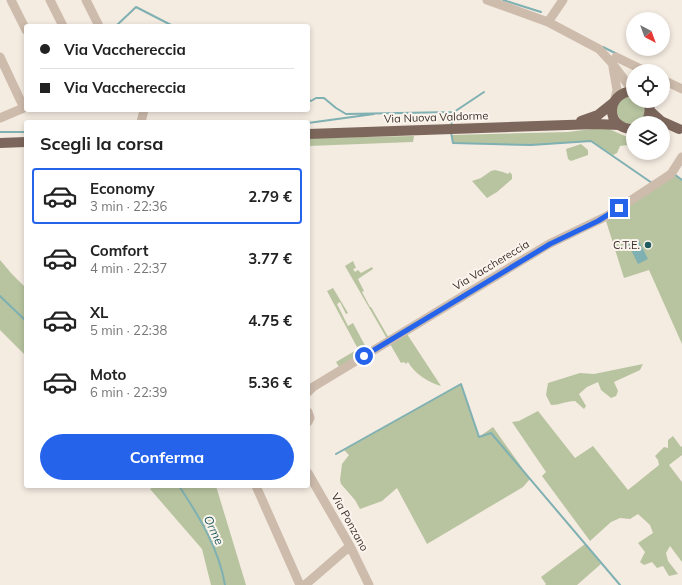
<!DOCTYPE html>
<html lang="it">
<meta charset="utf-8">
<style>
body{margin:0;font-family:Mulish,sans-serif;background:#f2f2f2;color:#222;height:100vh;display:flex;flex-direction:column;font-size:15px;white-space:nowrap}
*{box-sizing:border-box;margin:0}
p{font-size:13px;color:#767676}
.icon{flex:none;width:22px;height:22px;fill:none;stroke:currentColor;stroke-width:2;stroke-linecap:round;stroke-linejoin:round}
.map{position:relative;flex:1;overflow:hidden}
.panel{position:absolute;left:24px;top:120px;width:286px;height:368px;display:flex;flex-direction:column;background:#fff;border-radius:4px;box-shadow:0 2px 6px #0003}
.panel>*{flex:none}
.top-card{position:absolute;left:24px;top:24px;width:286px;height:88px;border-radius:4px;box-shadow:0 2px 6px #0003;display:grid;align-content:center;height:88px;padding:0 16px;background:#fff}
.needle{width:26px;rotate:139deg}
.tools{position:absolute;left:626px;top:12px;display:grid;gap:8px}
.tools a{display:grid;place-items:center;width:44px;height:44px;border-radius:50%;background:#fff;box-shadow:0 2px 6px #0003;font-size:20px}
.end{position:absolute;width:18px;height:18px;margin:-9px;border:5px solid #2563eb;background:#fff;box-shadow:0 0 0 2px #fff}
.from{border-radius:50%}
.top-card b{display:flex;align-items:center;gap:14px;height:38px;font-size:15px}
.top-card b+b{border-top:1px solid #e0e0e0}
.top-card i{width:10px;height:10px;background:#222}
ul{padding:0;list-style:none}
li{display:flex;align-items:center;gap:12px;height:56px;margin:0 8px 6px;padding:0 8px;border:2px solid transparent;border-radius:4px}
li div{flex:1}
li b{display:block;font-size:15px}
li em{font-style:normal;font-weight:700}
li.current{border-color:#2563eb}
li>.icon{width:36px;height:36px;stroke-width:1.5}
h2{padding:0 16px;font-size:18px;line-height:48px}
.primary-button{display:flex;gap:8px;margin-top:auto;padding:8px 16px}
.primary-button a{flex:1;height:46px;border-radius:24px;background:#2563eb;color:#fff;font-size:16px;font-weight:700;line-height:46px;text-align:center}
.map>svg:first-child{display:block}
</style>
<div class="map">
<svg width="682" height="585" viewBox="0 0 682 585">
<rect width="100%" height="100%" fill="#f4ebe1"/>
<!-- green -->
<path fill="#b8c4a0" d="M 633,95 L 633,101 L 642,101 L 646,108 C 644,117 643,123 633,123 L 633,125 L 622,122 C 618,117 613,106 620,100 C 623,98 629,96 633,95 Z
M 591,129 L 609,129 L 625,136 L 633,136 L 633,147 L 628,145 L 620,146 L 617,153 L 613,155 L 591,141 L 531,145 L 453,143 L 451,135 L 568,132 Z
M 414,136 L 413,142 L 308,146 L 308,138 Z
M 581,144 L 588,150 L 588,155 L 571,161 L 568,159 L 566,149 Z
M 495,170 L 503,172 L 508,174 L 510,172 L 512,175 L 512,179 L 497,192 L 487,198 L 472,181 L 481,178 L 491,171 Z
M 674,174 L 682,180 L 682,344 L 649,270 L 624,278 L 606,221 Z
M 0,260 L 11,273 L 26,288 L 26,356 L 0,330 Z
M 353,261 L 356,268 L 353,269 L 355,272 L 358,270 L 361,273 L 372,267 L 373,269 L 358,279 L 364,291 L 362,292 L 370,307 L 371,307 L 390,340 L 405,331 L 441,386 C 429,383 414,373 408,362 L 406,364 L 404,362 L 401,363 L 345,266 Z
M 333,288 L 348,313 L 346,314 L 340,302 L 337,304 L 348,326 L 353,323 L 369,353 L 341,370 L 336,362 L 358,349 L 327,291 Z
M 643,364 L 640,370 L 614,382 L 618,391 L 616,396 L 611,398 L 601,390 L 598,382 L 587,387 L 579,394 L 586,406 L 584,409 L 575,401 C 566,401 560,405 551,405 L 546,395 L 548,383 L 580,373 L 594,374 Z
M 461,384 L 479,437 L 493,427 L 530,479 L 523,487 L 427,544 L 397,488 L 382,501 L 360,509 L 355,500 L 341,484 L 340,480 L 342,464 L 349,455 L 344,450 Z
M 538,411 L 575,458 L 593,446 L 628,490 L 659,465 L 658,460 L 655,456 L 664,447 L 668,448 L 668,440 L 673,436 L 681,447 L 682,446 L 682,455 L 669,465 L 682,482 L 682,562 L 670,546 L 666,553 L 668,561 L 678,574 L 669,576 L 663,566 L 657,568 L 652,562 L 644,565 L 640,562 L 645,552 L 638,543 L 653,533 L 650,525 L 638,514 L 630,519 L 620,518 L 611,522 L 590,541 L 542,476 L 546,472 L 512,422 L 519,421 Z
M 155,486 L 216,486 L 246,585 L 211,585 L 202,549 L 150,489 Z
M 585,544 L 601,564 L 577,585 L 545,585 L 546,584 L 541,577 Z"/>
<!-- water -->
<path fill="#7fb0b2" d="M 638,239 L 648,259 L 638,264 L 628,244 Z"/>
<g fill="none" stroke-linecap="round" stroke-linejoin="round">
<!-- stream -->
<path stroke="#7fb0b2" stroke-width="2" d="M 503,0 L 541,12
M 116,26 L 136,7 L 173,26
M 603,47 L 617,54
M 308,99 L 311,101 L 316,98 L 324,98 L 336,108 L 346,114 L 454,112 L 484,92
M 308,123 L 374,114
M 451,126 L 454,112
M 0,132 L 26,132
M 451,132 L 453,143 L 531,145 L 591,141 L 652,183
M 674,174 L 682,180
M 0,296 L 26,321
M 336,454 L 461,384 L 479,437 L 491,433 L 620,585
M 179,486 C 199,516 219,549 225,585"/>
<!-- minor -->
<path stroke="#cdbbac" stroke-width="9" d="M 11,0 L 26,30
M 50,0 L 63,26
M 86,0 L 99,26
M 487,0 L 548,22 L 599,49 L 611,62 L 633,91
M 548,22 L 563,0
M 0,57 L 24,108
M 616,57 L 645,71
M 613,67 L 617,90 L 615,99
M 663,80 L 682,89
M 0,118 L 26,107
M 141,122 L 144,110
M 308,392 L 313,387 L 549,244 L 607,216 L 671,174 L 682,157
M 308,412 L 310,418 L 308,422
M 308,473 L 350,546 L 369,585
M 256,486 L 300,585
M 305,585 L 350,546"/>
<!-- major -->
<path stroke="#7d675c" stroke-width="10" d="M 633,91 C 605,93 605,129 633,129
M 650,111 L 661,121 L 679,129
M 581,121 L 598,115 L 613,103
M 645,123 C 650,116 651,109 648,101
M 308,134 L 596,124 L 619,125
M 0,143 L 26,142"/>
</g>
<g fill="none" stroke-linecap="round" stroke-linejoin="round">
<!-- route -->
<path stroke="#2563eb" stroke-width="5" d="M 364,356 L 550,244 L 598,221 L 619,208"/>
</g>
<!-- markers -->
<circle fill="#1f5a5e" stroke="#fbf5ee" stroke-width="1.5" cx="648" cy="245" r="4"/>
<g text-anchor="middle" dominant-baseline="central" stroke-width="4" stroke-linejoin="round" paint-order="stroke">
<!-- street labels -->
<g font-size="11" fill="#3b302b" stroke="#fbf5ee">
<text transform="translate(436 117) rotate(-2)">Via Nuova Valdorme</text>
<text transform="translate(491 265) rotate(-31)">Via Vacchereccia</text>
<text transform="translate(350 522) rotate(61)">Via Ponzano</text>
</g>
<!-- poi labels -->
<g font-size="11" fill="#3b302b" stroke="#fbf5ee" text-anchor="end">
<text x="640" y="245">C.T.E.</text>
</g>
<!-- water labels -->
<g font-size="12" font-style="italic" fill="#1f5a5e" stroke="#fbf5ee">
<text transform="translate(214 530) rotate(65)">Orme</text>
</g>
</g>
</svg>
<div class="tools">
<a><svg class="needle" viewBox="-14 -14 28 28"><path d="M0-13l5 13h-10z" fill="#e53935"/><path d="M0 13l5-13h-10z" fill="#767676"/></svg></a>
<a><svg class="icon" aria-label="locate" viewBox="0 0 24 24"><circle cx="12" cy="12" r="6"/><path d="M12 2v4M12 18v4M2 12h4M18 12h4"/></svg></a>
<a><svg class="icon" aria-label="layers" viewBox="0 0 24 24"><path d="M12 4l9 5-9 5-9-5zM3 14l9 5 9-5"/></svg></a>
</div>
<i class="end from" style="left:364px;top:356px"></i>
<i class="end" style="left:619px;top:208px"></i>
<div class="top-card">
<b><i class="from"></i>Via Vacchereccia</b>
<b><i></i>Via Vacchereccia</b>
</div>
<section class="panel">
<h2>Scegli la corsa</h2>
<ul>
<li class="current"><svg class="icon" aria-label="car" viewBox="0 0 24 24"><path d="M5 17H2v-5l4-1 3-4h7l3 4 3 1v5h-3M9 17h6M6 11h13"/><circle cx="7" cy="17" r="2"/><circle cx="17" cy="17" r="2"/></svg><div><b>Economy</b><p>3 min · 22:36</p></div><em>2.79 €</em></li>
<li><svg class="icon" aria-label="car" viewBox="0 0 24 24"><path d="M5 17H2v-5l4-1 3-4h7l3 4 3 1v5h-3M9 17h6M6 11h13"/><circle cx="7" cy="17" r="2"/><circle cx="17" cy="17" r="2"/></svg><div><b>Comfort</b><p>4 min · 22:37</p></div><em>3.77 €</em></li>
<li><svg class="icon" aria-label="car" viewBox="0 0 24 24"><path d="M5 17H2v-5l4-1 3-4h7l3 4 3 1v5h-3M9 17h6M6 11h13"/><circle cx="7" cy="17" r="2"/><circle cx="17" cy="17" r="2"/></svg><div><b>XL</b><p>5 min · 22:38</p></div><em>4.75 €</em></li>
<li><svg class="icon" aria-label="car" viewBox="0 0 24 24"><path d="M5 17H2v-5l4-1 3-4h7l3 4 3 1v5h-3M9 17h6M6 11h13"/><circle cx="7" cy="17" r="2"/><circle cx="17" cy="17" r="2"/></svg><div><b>Moto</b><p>6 min · 22:39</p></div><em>5.36 €</em></li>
</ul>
<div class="primary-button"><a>Conferma</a></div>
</section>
</div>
